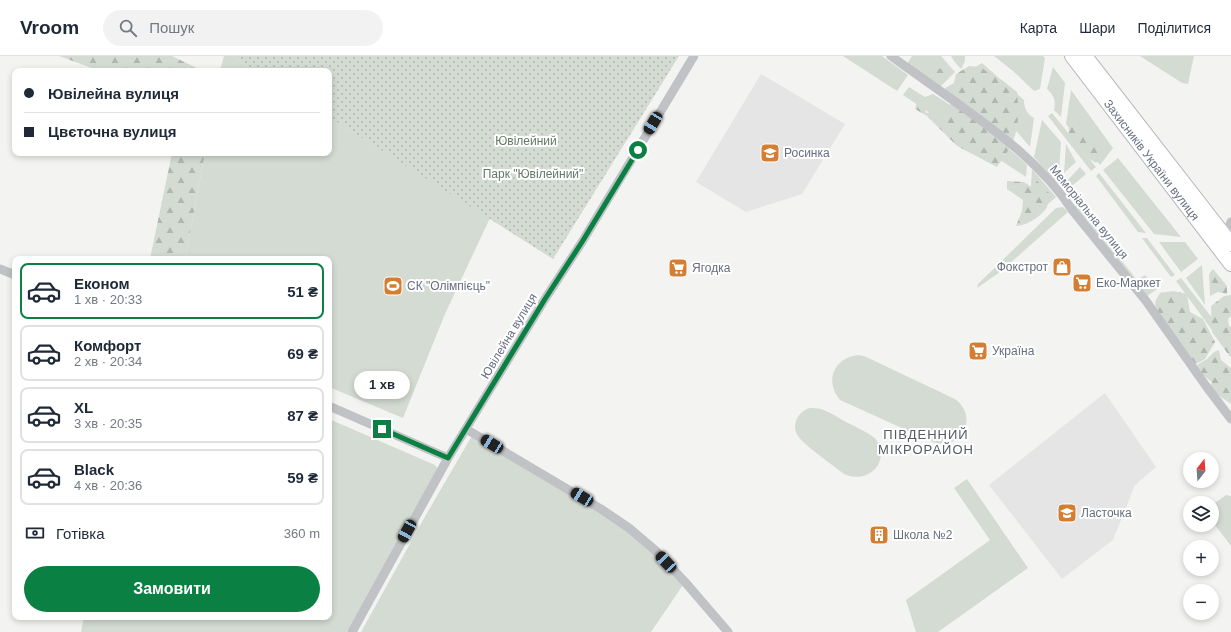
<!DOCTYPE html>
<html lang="uk">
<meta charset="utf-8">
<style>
body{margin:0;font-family:Helvetica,sans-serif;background:#f2f2f3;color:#1f2937;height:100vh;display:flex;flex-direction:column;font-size:15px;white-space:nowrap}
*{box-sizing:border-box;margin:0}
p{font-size:13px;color:#747a83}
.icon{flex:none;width:22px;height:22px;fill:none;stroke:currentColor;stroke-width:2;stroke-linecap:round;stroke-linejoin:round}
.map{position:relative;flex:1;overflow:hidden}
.panel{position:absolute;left:12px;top:200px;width:320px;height:364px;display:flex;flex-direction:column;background:#fff;border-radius:8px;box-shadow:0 2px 6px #0003}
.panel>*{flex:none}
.guide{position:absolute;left:12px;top:12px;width:320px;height:88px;border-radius:8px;box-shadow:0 2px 6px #0003;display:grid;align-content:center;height:88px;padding:0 12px;background:#fff}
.needle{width:26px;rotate:17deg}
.fabs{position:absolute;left:1183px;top:396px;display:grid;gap:8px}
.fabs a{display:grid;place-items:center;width:36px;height:36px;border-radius:50%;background:#fff;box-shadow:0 2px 6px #0003;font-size:20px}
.end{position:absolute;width:18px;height:18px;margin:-9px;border:5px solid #0b8043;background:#fff;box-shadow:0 0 0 2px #fff}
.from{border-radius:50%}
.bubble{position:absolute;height:28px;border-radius:14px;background:#fff;box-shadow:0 2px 6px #0003;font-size:13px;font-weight:600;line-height:28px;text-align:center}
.car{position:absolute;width:12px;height:24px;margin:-12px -6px;border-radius:5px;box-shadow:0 0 3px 1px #0007;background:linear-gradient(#222 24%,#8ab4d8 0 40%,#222 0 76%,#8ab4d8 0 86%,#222 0)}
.guide b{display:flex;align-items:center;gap:14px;height:38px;font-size:15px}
.guide b+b{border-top:1px solid #e0e1e3}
.guide i{width:10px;height:10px;background:#1f2937}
ul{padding:7px 0 0;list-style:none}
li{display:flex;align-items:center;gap:12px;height:56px;margin:0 8px 6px;padding:0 4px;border:2px solid #e0e1e3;border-radius:8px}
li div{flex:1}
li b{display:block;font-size:15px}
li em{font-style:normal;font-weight:600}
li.active{border-color:#0b8043}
li>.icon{width:36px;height:36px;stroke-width:1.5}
.pay{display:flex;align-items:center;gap:10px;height:44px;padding:0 12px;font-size:15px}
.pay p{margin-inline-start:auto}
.primary-button{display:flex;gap:8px;margin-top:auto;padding:8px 12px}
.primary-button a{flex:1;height:46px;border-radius:24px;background:#0b8043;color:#fff;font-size:16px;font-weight:600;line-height:46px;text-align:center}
header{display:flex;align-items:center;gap:24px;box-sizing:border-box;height:56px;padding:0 20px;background:#fff;border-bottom:1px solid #e0e1e3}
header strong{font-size:19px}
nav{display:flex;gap:22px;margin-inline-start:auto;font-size:14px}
.search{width:280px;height:36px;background:#f2f2f3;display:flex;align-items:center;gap:10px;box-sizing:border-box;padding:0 14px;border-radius:22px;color:#747a83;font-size:15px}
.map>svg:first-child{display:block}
</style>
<header>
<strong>Vroom</strong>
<div class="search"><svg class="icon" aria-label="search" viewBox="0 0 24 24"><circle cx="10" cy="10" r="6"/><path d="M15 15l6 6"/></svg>Пошук</div>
<nav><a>Карта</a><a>Шари</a><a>Поділитися</a></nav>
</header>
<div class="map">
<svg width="1231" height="576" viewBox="0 0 1231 576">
<defs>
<pattern id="forest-firs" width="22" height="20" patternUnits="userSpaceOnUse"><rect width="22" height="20" fill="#d4dbd2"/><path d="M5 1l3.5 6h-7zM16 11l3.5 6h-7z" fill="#b0b6b0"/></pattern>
<pattern id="park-dots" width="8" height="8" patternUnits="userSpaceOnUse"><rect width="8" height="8" fill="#d4dbd2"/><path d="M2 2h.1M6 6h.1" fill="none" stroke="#b0b6b0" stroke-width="1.8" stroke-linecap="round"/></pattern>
</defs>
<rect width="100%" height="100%" fill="#f3f4f1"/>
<!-- built -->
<path fill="#e4e5e4" d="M 761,18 L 845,68 L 802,138 L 746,156 L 696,126 Z
M 1105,337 L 1156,411 L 1135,429 L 1113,484 L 1062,523 L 989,429 Z"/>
<!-- green -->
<path fill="#d4dbd2" d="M 224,0 L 232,0 L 256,15 L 220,15 Z
M 843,0 L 882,0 L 908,19 L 897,35 Z
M 912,0 L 941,0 L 955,16 L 941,30 L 907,8 Z
M 994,0 L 1043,0 L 1045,2 L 1040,33 L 1034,35 L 1013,15 Z
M 1140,0 L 1194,0 L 1188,28 L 1182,27 Z
M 982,7 L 1024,44 C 1024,52 1027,58 1034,62 L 1030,91 L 966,17 Z
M 1053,11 L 1065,27 L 1061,61 L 1054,54 C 1056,45 1054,39 1047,33 Z
M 909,31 L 925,41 L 933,38 C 966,59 999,82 1027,109 L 1026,121 L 903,39 Z
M 1071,34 L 1113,92 L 1100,109 L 1066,68 Z
M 1052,57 L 1096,111 L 1091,115 L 1048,60 Z
M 329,61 L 490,162 L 445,258 L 403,362 L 329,331 L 329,203 L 185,203 L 205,97 L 329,97 Z
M 1042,64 L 1061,86 L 1058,128 L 1034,101 Z
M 1066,88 L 1076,106 L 1064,117 Z
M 1118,102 L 1181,181 L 1154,178 L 1103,114 Z
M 1080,111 L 1086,118 L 1065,136 L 1065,127 Z
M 1032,113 L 1056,141 L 1026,168 L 1030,147 Z
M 1099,117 L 1146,177 L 1138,176 L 1096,120 Z
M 1077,148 L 1137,224 L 1145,219 L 1157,233 L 1146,241 L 1074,151 Z
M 1063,151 L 1068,156 L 1000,216 L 977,232 L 978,228 L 1056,152 Z
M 1142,182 L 1147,182 L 1175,219 L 1171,221 Z
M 1159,186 L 1185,186 L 1198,203 L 1181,216 Z
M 1202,209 L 1205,249 L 1186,222 Z
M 1181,222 L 1231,286 L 1231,300 L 1176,225 Z
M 858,299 L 864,300 L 955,343 C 978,360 964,393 935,387 L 840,344 C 824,325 834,302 858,299 Z
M 809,352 C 813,352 817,352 821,353 C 830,356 839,362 848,367 C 856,371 865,375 872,380 C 875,382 877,384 878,387 C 889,410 865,428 844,418 C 833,409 806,391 798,380 C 791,369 797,357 809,352 Z
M 329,363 L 435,409 L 438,413 L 391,499 L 347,576 L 81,576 L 84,561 L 329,561 Z
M 473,378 L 601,453 L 685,526 L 651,576 L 361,576 L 427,457 Z
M 967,423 L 1028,512 L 938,576 L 916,576 L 906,544 L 990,484 L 954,432 Z
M 1226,439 L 1231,440 L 1231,490 L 1212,465 L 1212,449 Z"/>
<!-- forest -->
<path fill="url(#forest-firs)" d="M 59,0 L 172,0 L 203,15 L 100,15 Z
M 951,0 L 965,0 L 965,5 L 961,13 L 954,5 Z
M 969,10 L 981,11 L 991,19 L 1002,24 L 1017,36 C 1020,70 1018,83 997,111 L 957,90 L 927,60 L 915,53 L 917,46 L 924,45 L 926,57 L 933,56 L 941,59 L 949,51 L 953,41 L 948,37 L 945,32 L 954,27 L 956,18 Z
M 934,11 L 945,14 L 944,24 L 935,25 L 930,19 Z
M 1073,60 L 1080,63 L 1080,70 L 1095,89 L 1102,102 L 1096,107 L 1088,102 L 1069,79 L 1068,62 Z
M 172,97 L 205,97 L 185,203 L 150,203 Z
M 1036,124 L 1050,138 C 1049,142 1048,147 1047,151 C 1042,160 1026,170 1016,170 L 1022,155 L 1023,144 L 1007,133 L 1007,125 L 1024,126 L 1033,132 Z
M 1213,213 L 1227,230 L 1227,238 L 1218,236 L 1210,240 L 1209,218 Z
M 1173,235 L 1187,238 L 1190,256 L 1203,263 L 1215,286 L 1205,303 L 1196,308 L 1180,290 L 1156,256 L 1155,246 L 1160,237 Z
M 1231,239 L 1231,260 L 1228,263 L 1229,270 L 1231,271 L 1231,302 L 1212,276 L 1211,250 L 1224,240 Z
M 1219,294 L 1221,304 L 1231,312 L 1231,348 L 1218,339 L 1210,331 L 1212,326 L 1203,319 L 1197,309 L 1207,303 L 1214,296 Z"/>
<!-- park -->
<path fill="url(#park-dots)" d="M 232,0 L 679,0 L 553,203 L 329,61 L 329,15 L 256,15 Z"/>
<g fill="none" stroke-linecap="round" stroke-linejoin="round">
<defs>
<g id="trunk">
<path id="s1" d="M 1072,0 L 1231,208"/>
<path d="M 1085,0 L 1231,188"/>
</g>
</defs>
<!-- trunk casing -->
<use href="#trunk" stroke="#b3b5b9" stroke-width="16"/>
<!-- minor -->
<path stroke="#c0c2c6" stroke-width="9" d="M 891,0 C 914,17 938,33 961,50 C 1003,80 1044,111 1073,155 L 1146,245 L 1206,330 L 1231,363
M 1225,181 L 1231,166
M 0,213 L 15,219
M 329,350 L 448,402
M 466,373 L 601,453 L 629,472 L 656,495 L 685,526 L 728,576
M 352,576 L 448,402 L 545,243 L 582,186 L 694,0"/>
<!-- trunk -->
<use href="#trunk" stroke="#fff" stroke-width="14"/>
</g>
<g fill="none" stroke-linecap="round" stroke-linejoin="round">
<!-- route -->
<path stroke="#0b8043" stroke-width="5" d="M 382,373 L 448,402 L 545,243 L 582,186 L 638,94"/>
</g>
<!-- icons -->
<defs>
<symbol id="school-square" viewBox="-11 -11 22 22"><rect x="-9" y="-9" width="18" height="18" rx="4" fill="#d37e32" stroke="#fff"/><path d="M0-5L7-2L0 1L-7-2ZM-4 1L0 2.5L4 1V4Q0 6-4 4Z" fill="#fff"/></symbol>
<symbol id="shop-square" viewBox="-11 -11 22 22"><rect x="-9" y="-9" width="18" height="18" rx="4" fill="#d37e32" stroke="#fff"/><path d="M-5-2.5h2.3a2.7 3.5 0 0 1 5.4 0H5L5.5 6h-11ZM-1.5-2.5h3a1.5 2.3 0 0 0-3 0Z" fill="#fff"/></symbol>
<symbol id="supermarket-square" viewBox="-11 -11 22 22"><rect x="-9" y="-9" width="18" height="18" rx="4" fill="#d37e32" stroke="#fff"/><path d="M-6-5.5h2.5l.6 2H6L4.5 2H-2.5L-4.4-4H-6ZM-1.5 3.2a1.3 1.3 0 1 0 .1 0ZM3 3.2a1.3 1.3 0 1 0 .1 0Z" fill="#fff"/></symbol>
<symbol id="stadium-square" viewBox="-11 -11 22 22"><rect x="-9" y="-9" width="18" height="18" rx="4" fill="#d37e32" stroke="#fff"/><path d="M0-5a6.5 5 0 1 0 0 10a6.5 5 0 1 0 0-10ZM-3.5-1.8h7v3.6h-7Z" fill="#fff"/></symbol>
<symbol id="building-square" viewBox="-11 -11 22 22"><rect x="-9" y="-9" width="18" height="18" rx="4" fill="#d37e32" stroke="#fff"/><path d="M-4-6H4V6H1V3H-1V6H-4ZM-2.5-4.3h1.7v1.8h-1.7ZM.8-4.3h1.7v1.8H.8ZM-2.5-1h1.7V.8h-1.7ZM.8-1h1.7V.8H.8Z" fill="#fff"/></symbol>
</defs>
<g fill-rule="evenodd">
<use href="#school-square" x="759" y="86" width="22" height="22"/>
<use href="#shop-square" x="1051" y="200" width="22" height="22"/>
<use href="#supermarket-square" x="667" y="201" width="22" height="22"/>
<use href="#supermarket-square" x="1071" y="216" width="22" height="22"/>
<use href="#stadium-square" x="382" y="219" width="22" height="22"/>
<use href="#supermarket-square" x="967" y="284" width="22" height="22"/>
<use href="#school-square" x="1056" y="446" width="22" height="22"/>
<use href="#building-square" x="868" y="468" width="22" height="22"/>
</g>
<g text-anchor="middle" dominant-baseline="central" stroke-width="4" stroke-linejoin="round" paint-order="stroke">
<!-- park labels -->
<g font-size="12" fill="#647765" stroke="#fff">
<text x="526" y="85">Ювілейний</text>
<text x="533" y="118">Парк "Ювілейний"</text>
</g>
<!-- poi labels -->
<g font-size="12" fill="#666e7f" stroke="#fff" text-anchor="start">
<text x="784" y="97">Росинка</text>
<text x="1048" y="211" text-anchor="end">Фокстрот</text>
<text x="692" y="212">Ягодка</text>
<text x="1096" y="227">Еко-Маркет</text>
<text x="407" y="230">СК "Олімпієць"</text>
<text x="992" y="295">Україна</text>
<text x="1081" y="457">Ласточка</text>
<text x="893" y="479">Школа №2</text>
</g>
<!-- street labels -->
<g font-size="12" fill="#666e7f" stroke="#fff">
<text stroke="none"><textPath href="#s1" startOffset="131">Захисників України вулиця</textPath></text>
<text transform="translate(1089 156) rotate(51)">Меморіальна вулиця</text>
<text transform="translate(509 280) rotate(-59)">Ювілейна вулиця</text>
</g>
<!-- neighbourhood labels -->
<g font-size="13" letter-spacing="1" fill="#535965" stroke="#fff">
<text x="926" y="378">ПІВДЕННИЙ<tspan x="926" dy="15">МІКРОРАЙОН</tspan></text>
</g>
</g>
</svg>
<div class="fabs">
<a><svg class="needle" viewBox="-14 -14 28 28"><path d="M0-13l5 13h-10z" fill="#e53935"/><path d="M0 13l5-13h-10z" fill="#747a83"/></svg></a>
<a><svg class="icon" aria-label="layers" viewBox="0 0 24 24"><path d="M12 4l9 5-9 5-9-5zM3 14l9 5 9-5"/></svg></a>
<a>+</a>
<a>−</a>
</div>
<i class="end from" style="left:638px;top:94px"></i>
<i class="end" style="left:382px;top:373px"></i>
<div class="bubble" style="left:354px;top:315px;width:56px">1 хв</div>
<i class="car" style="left:653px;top:67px;rotate:211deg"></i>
<i class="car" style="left:492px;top:388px;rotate:301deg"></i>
<i class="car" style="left:582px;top:441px;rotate:301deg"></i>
<i class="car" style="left:407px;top:475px;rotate:209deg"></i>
<i class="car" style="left:666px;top:506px;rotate:317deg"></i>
<div class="guide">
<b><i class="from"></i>Ювілейна вулиця</b>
<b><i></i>Цвєточна вулиця</b>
</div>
<section class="panel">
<ul>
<li class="active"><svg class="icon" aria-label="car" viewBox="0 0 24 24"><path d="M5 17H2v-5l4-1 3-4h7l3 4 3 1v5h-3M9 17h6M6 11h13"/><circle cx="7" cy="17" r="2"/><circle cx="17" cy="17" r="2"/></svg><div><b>Економ</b><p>1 хв · 20:33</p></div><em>51 ₴</em></li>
<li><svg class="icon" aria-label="car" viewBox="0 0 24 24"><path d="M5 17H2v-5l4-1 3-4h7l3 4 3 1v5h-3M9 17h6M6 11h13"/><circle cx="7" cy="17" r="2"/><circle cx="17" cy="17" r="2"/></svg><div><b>Комфорт</b><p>2 хв · 20:34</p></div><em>69 ₴</em></li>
<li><svg class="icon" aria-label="car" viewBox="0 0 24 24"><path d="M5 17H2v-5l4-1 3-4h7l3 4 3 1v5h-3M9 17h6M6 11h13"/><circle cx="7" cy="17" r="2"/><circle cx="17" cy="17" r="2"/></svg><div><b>XL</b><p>3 хв · 20:35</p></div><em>87 ₴</em></li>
<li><svg class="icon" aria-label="car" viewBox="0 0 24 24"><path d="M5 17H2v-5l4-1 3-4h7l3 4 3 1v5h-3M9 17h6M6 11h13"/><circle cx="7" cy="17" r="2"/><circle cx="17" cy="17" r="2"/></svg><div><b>Black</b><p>4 хв · 20:36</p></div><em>59 ₴</em></li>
</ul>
<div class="pay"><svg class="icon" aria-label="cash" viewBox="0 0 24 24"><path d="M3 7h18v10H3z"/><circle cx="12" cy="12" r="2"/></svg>Готівка<p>360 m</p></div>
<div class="primary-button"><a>Замовити</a></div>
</section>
</div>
